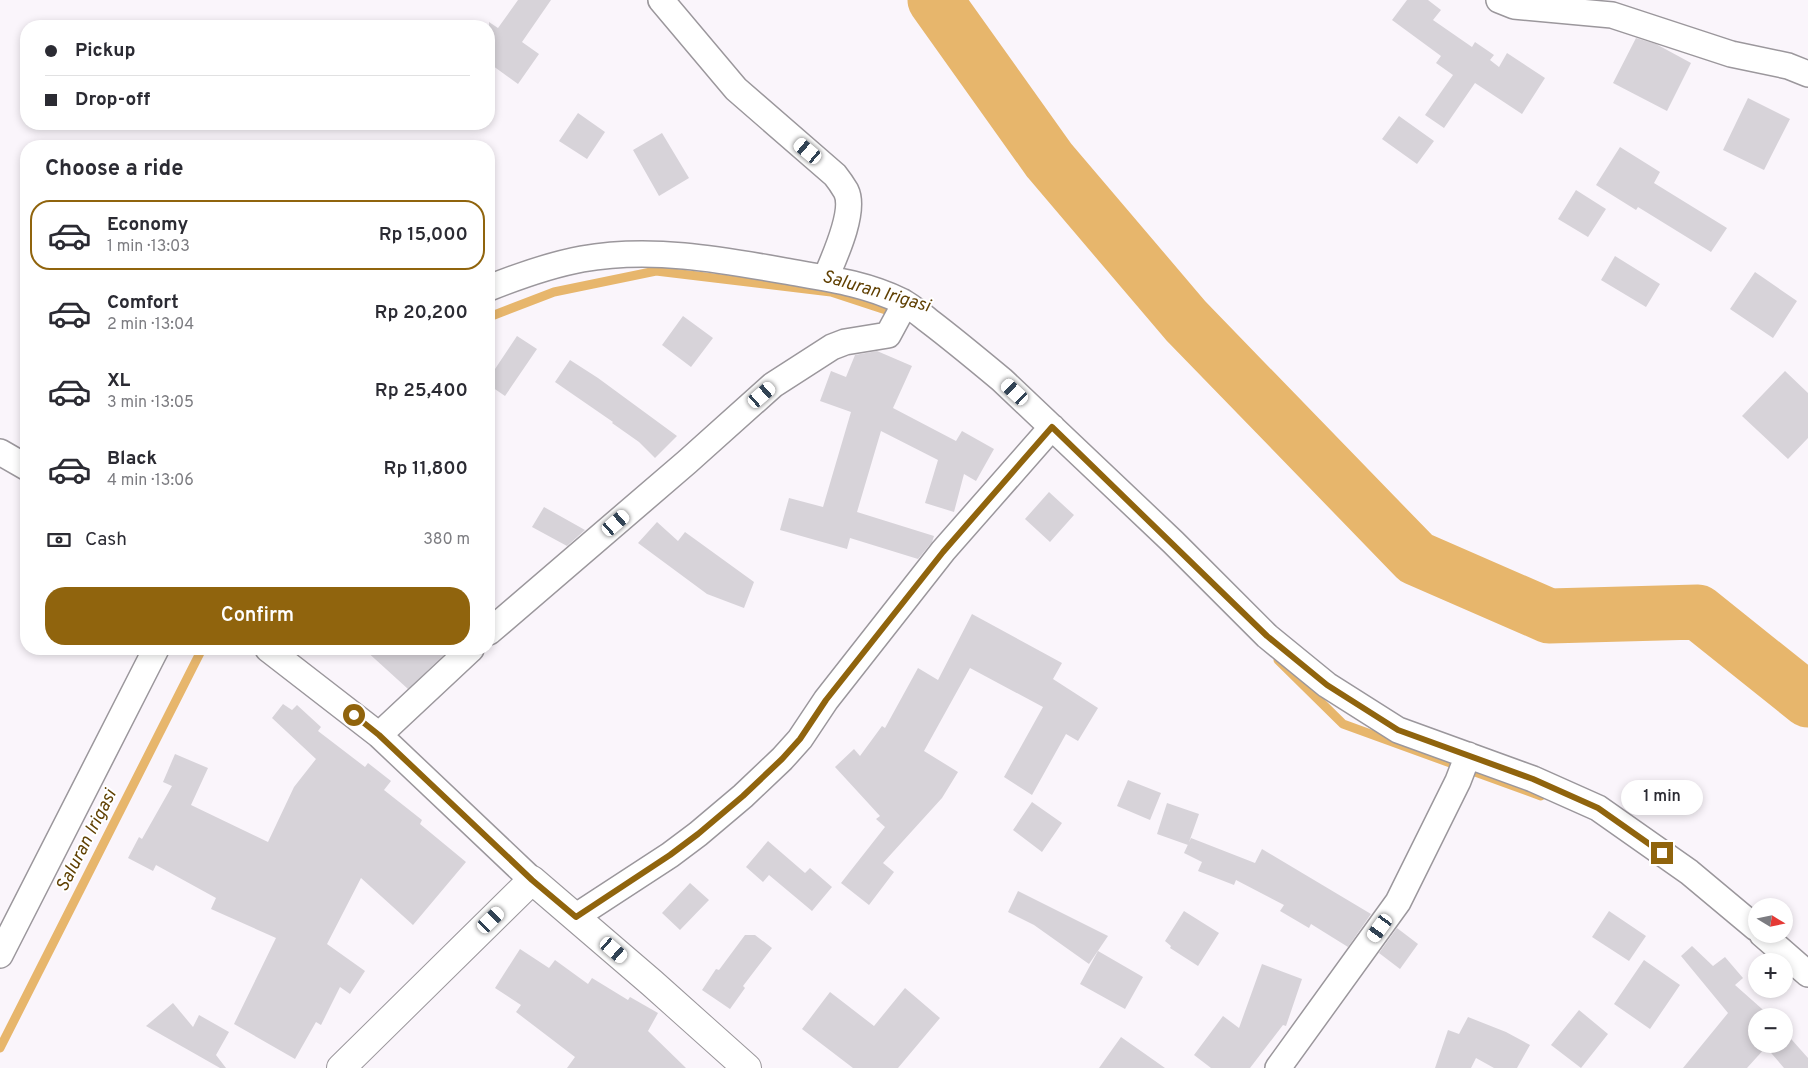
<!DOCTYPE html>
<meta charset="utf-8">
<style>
body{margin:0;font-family:Overpass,sans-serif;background:#f7f7f7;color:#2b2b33;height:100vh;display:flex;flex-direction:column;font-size:19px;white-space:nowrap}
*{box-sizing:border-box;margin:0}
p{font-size:16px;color:#7c7c81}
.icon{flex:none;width:28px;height:28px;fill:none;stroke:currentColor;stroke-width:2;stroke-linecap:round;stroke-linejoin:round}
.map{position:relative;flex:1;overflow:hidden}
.drawer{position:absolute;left:20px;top:140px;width:475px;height:515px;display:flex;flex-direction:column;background:#fff;border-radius:20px;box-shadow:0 2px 8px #0003}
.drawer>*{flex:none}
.top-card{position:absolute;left:20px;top:20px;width:475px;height:110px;border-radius:20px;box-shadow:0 2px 8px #0003;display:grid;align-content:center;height:110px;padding:0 25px;background:#fff}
.needle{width:32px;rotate:100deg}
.tools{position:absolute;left:1748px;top:898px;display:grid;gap:10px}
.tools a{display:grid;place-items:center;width:45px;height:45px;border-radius:50%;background:#fff;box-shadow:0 2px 8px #0003;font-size:25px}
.end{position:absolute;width:22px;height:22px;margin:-11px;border:6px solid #90640d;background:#fff;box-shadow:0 0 0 2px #fff}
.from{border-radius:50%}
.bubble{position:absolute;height:35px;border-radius:18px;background:#fff;box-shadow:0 2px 8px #0003;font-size:16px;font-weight:600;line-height:35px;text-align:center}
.car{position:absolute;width:15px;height:30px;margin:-15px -8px;border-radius:6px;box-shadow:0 0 4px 1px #0007;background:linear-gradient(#fff 24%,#345 0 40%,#fff 0 76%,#345 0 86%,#fff 0)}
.top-card b{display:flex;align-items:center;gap:18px;height:48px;font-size:19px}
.top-card b+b{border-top:1px solid #e1e1e2}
.top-card i{width:12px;height:12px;background:#2b2b33}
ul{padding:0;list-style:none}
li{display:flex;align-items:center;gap:15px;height:70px;margin:0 10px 8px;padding:0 15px;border:2px solid transparent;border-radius:20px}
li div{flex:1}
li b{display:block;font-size:19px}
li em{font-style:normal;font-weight:600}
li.on{border-color:#90640d}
li>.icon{width:45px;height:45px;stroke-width:1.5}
h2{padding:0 25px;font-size:22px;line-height:60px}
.pay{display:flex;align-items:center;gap:12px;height:55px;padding:0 25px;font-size:19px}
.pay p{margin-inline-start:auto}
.primary-button{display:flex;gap:10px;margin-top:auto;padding:10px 25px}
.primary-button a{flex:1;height:58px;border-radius:20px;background:#90640d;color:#fff;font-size:20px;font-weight:600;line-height:58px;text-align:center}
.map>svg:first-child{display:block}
</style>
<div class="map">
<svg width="1808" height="1068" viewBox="0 0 1808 1068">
<rect width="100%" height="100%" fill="#faf5fb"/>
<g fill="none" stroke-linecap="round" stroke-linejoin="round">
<!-- stream -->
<path stroke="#e7b66c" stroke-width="9" d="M 489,317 L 554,292 L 656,271 L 831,292 L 898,314
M 1278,660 L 1343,724 L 1541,796
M 0,1048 L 202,649"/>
<!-- river -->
<path stroke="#e7b66c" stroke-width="55" d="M 935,0 L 1049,160 L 1186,321 L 1416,558 L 1549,616 L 1698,612 L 1808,700"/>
</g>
<!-- building -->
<path fill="#d7d3d9" d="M 518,0 L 551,0 L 522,42 L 539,54 L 518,84 L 489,63 L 489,22 L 498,28 Z
M 1407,0 L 1428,0 L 1441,10 L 1433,20 L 1472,47 L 1475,42 L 1494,55 L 1490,60 L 1499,67 L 1507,53 L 1545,78 L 1522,114 L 1475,83 L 1444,128 L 1425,115 L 1453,75 L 1436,63 L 1441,56 L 1392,20 Z
M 1636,38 L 1656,44 L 1691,63 L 1667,111 L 1613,83 Z
M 1748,98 L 1790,119 L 1764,170 L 1723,150 Z
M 578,113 L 605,132 L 587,159 L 559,141 Z
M 1399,116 L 1434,141 L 1417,164 L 1382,139 Z
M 662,133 L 689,178 L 659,196 L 633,150 Z
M 1620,147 L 1660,172 L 1654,183 L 1727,228 L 1711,252 L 1638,207 L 1636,210 L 1596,185 Z
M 1576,190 L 1606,209 L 1588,237 L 1558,219 Z
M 1615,256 L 1660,284 L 1646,307 L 1601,280 Z
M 1755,272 L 1797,301 L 1773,338 L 1730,309 Z
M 683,316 L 713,338 L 691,367 L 662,345 Z
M 517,336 L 537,349 L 505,396 L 489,385 L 489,378 Z
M 877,351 L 912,366 L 893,408 L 956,441 L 962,431 L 994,449 L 976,481 L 964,474 L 954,512 L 925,503 L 938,460 L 881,431 L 857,512 L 934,536 L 932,542 L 918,559 L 850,538 L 847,549 L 780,530 L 789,498 L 823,507 L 851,412 L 820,401 L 831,371 L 846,377 L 855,355 Z
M 570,360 L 598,378 L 677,436 L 655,458 L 639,442 L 612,423 L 613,422 L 555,382 Z
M 1785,371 L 1808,393 L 1808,438 L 1788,459 L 1742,416 Z
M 1049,492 L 1074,515 L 1050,542 L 1025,519 Z
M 544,507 L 585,530 L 567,546 L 532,527 Z
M 657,522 L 678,541 L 685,532 L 754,582 L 744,608 L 707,594 L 638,543 Z
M 972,614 L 1062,663 L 1053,679 L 1098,708 L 1078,741 L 1066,734 L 1032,795 L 1004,777 L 1043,707 L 970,668 L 924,751 L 958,772 L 942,798 L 883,863 L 894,872 L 869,905 L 841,883 L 885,827 L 876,819 L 880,816 L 835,767 L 854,749 L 860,756 L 882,726 L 885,728 L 918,668 L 938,680 Z
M 364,649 L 450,649 L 408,689 Z
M 283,704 L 292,710 L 297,705 L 321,727 L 318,731 L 365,767 L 368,763 L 391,781 L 384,790 L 422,820 L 420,824 L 466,862 L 413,925 L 361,878 L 327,944 L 365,971 L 350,994 L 340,987 L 321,1025 L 316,1022 L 295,1059 L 234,1024 L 276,938 L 211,909 L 216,898 L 156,865 L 153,871 L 128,858 L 139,837 L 142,839 L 172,786 L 163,782 L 175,754 L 208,768 L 191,805 L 268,842 L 294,787 L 316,759 L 272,718 Z
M 1128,780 L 1161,793 L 1150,820 L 1117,806 Z
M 1032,802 L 1062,823 L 1042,852 L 1013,830 Z
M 1167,803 L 1199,814 L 1188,845 L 1157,834 Z
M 1191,838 L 1255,863 L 1262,849 L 1371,914 L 1348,947 L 1311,924 L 1309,928 L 1280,911 L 1284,905 L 1236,880 L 1234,885 L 1198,871 L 1202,862 L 1184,853 Z
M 768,841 L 805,873 L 810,868 L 832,887 L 812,911 L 769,875 L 763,882 L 746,867 Z
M 690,883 L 709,900 L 680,930 L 662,913 Z
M 1018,891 L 1108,936 L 1089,964 L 1034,925 L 1008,912 Z
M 1184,911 L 1219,933 L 1198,966 L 1170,948 L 1171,946 L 1165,941 Z
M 1609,911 L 1646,936 L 1629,961 L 1592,937 Z
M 1397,928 L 1418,944 L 1400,969 L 1379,953 Z
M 745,935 L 755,935 L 772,948 L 743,986 L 745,988 L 730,1009 L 702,990 L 716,969 L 719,970 Z
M 1692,946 L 1713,966 L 1725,957 L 1743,978 L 1735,985 L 1770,1016 L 1756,1016 L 1756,1044 L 1784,1044 L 1784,1031 L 1808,1058 L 1808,1068 L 1784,1068 L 1766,1047 L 1747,1068 L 1683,1068 L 1728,1013 L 1681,956 Z
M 520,949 L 549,968 L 555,960 L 588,984 L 592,978 L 628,1000 L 630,997 L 658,1013 L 648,1031 L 686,1068 L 567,1068 L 575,1057 L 516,1012 L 521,1005 L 495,988 Z
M 1098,951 L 1143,977 L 1125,1009 L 1080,984 Z
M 1644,960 L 1680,985 L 1650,1029 L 1614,1004 Z
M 1262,964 L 1302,979 L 1286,1026 L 1283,1025 L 1250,1068 L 1211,1068 L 1194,1055 L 1223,1016 L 1239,1028 Z
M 905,988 L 940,1018 L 898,1068 L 853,1068 L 802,1029 L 830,992 L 874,1026 Z
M 173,1003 L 193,1027 L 199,1015 L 229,1032 L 216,1055 L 226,1068 L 220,1068 L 146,1026 Z
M 1579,1010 L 1608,1034 L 1581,1068 L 1551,1045 Z
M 1468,1017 L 1506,1032 L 1530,1045 L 1517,1068 L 1494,1068 L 1476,1058 L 1471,1068 L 1435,1068 L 1448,1030 L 1459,1034 Z
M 1121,1037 L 1165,1068 L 1099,1068 Z"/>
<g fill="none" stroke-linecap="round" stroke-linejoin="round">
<defs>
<path id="minor" d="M 661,0 L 736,89 L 835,175 C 839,180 843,186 846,191 C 856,211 834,258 826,277
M 1499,0 L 1514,6 L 1612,15 L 1731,54 L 1788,66 L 1808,74
M 489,288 C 519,276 550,265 582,259 C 650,247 718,259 785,271 C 824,278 865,283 901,301 C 911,306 920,314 929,321 C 954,340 978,360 1002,380 L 1173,542 L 1267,636 L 1327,685 L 1398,730 L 1533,779 L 1598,808 L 1689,872 L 1756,928
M 0,452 L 26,467
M 489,632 L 687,462 L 773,385 L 832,347 L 845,342 L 888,335 L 901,311 L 903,302
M 268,649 L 379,735 L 532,880
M 379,735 L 471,649
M 575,917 L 670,855 L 698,834 L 743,796 L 782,759 L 800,739 L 826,700 L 943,551 L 1052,427
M 1762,934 L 1808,974
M 0,955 L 156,649
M 1278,1068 L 1398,902 L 1458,781 L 1468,755"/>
<path id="tertiary" d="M 341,1068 L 532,880 L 652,983 L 747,1068"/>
</defs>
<!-- minor casing -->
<use href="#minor" stroke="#9b979c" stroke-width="28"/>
<!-- tertiary casing -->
<use href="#tertiary" stroke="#9b979c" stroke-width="30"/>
<!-- minor -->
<use href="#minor" stroke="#fff" stroke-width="25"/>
<!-- tertiary -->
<use href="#tertiary" stroke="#fff" stroke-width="28"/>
</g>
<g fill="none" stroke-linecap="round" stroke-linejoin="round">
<!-- route -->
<path stroke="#90640d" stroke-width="6" d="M 354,715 L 379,735 L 532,880 L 576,917 L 670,855 L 698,834 L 743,796 L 782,759 L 800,739 L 826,700 L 943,552 L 1052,427 L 1267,636 L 1327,685 L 1398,730 L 1533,779 L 1598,808 L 1662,853"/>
</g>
<g text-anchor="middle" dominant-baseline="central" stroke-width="4" stroke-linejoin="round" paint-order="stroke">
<!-- water labels -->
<g font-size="18" font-style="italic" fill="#604002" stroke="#fff">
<text transform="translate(876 292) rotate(16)">Saluran Irigasi</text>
<text transform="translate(87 841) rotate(-63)">Saluran Irigasi</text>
</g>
</g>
</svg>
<div class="tools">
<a><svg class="needle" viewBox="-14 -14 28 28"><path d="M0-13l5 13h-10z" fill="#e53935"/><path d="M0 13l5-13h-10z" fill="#7c7c81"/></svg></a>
<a>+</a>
<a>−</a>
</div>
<i class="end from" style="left:354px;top:715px"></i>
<i class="end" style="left:1662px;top:853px"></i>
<div class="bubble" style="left:1621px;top:780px;width:82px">1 min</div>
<i class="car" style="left:808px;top:151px;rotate:310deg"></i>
<i class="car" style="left:1015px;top:392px;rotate:313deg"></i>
<i class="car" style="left:762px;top:395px;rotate:49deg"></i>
<i class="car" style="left:616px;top:523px;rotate:49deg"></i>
<i class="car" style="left:491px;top:920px;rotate:46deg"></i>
<i class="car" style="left:1380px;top:928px;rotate:216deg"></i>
<i class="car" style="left:614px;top:950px;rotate:131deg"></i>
<div class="top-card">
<b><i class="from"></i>Pickup</b>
<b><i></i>Drop-off</b>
</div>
<section class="drawer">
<h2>Choose a ride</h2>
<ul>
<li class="on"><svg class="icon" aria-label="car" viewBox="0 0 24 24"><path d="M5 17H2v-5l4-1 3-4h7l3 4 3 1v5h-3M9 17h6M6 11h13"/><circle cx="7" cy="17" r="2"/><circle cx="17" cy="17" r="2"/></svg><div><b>Economy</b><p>1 min · 13:03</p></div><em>Rp 15,000</em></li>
<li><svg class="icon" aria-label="car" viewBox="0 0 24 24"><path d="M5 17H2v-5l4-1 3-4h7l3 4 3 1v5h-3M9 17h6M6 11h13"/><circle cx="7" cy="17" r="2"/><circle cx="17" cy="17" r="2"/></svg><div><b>Comfort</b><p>2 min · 13:04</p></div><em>Rp 20,200</em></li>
<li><svg class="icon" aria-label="car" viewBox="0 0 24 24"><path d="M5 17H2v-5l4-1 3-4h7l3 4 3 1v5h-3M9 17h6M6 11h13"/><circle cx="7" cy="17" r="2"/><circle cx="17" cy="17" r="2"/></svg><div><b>XL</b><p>3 min · 13:05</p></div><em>Rp 25,400</em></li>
<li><svg class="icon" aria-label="car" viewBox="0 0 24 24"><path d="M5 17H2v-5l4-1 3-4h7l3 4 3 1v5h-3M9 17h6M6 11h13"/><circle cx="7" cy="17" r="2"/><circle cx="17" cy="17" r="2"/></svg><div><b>Black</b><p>4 min · 13:06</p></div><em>Rp 11,800</em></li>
</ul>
<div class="pay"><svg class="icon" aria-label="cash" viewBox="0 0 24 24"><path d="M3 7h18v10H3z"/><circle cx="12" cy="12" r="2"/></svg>Cash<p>380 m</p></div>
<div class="primary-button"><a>Confirm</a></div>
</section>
</div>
